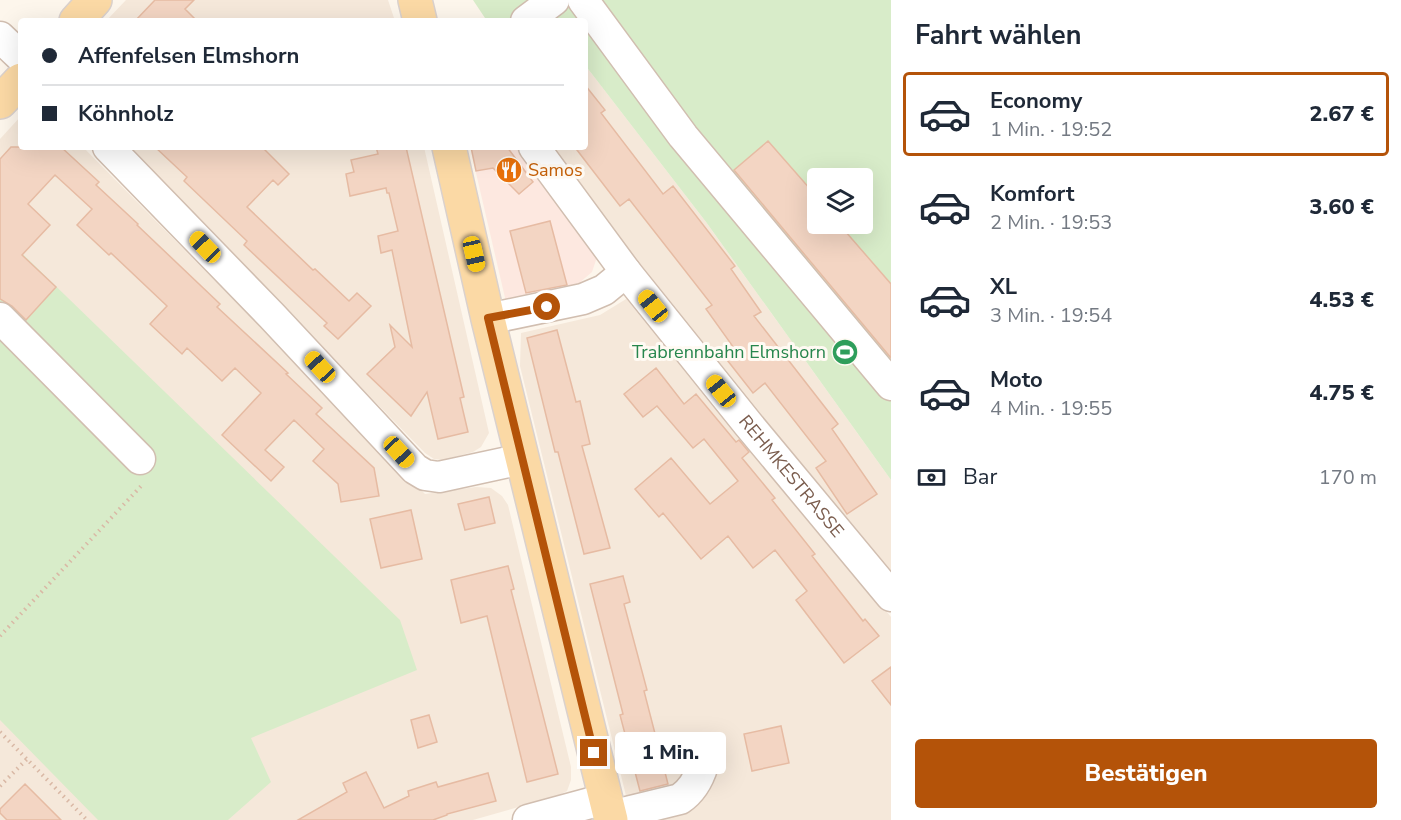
<!DOCTYPE html>
<html lang="de">
<meta charset="utf-8">
<style>
body{margin:0;font-family:"Nunito Sans",sans-serif;background:#f2f2f3;color:#1f2937;height:100vh;display:flex;flex-direction:column;font-size:22px;white-space:nowrap}
*{box-sizing:border-box;margin:0}
p{font-size:20px;color:#747a83}
.icon{flex:none;width:33px;height:33px;fill:none;stroke:currentColor;stroke-width:2;stroke-linecap:round;stroke-linejoin:round}
.map{position:relative;flex:1;overflow:hidden}
.details{display:flex;flex-direction:column;background:#fff;width:510px}
.details>*{flex:none}
.hud{position:absolute;left:18px;top:18px;width:570px;height:132px;border-radius:6px;box-shadow:0 6px 24px #0002;display:grid;align-content:center;height:132px;padding:0 24px;background:#fff}
.fabs{position:absolute;left:807px;top:168px;display:grid;gap:12px}
.fabs a{display:grid;place-items:center;width:66px;height:66px;border-radius:6px;background:#fff;box-shadow:0 6px 24px #0002;font-size:30px}
.end{position:absolute;width:27px;height:27px;margin:-14px;border:8px solid #b45309;background:#fff;box-shadow:0 0 0 3px #fff}
.from{border-radius:50%}
.bubble{position:absolute;height:42px;border-radius:6px;background:#fff;box-shadow:0 6px 24px #0002;font-size:20px;font-weight:800;line-height:42px;text-align:center}
.car{position:absolute;width:18px;height:36px;margin:-18px -9px;border-radius:8px;box-shadow:0 0 4px 2px #0007;background:linear-gradient(#f5c518 24%,#345 0 40%,#f5c518 0 76%,#345 0 86%,#f5c518 0)}
.hud b{display:flex;align-items:center;gap:21px;height:57px;font-size:22px}
.hud b+b{border-top:2px solid #e0e1e3}
.hud i{width:15px;height:15px;background:#1f2937}
ul{padding:0;list-style:none}
li{display:flex;align-items:center;gap:18px;height:84px;margin:0 12px 9px;padding:0 12px;border:3px solid transparent;border-radius:6px}
li div{flex:1}
li b{display:block;font-size:22px}
li em{font-style:normal;font-weight:800}
li.selected{border-color:#b45309}
li>.icon{width:54px;height:54px;stroke-width:1.5}
h2{padding:0 24px;font-size:27px;line-height:72px}
.pay{display:flex;align-items:center;gap:15px;height:66px;padding:0 24px;font-size:22px}
.pay p{margin-inline-start:auto}
.button{display:flex;gap:12px;margin-top:auto;padding:12px 24px}
.button a{flex:1;height:69px;border-radius:6px;background:#b45309;color:#fff;font-size:24px;font-weight:800;line-height:69px;text-align:center}
main{display:flex;flex:1;min-height:0}
.map>svg:first-child{display:block}
</style>
<main>
<div class="map">
<svg width="891" height="820" viewBox="0 0 891 820">
<rect width="100%" height="100%" fill="#fdf6ec"/>
<!-- residential -->
<path fill="#f5e8da" d="M 126,0 L 388,0 L 395,21 L 106,21 Z
M 585,65 L 706,222 L 891,480 L 891,578 L 613,232 L 549,147 L 585,147 Z
M 21,116 L 21,147 L 83,147 L 425,494 L 476,487 L 491,488 L 502,496 L 508,505 L 571,767 L 571,780 L 567,791 L 557,796 L 473,820 L 0,820 L 0,139 Z
M 127,147 L 424,147 L 489,433 L 481,447 L 473,452 L 443,460 L 434,459 L 425,453 Z
M 631,296 L 891,617 L 891,820 L 632,820 L 520,366 L 521,333 L 600,315 Z"/>
<!-- commercial -->
<path fill="#fde8e0" d="M 470,147 L 528,147 L 600,248 L 592,272 L 578,284 L 506,302 Z"/>
<!-- green -->
<path fill="#d8ecc9" fill-rule="evenodd" d="M 473,0 L 891,0 L 891,480 L 706,222 L 585,65 L 585,21 L 487,21 ZM 818,178 L 862,178 L 862,224 L 818,224 Z
M 0,232 L 400,620 L 417,670 L 251,738 L 271,782 L 228,820 L 98,820 L 0,720 Z"/>
<!-- building -->
<path fill="#f3d5c3" stroke="#e6bba3" stroke-width="1.5" d="M 155,0 L 194,0 L 185,9 L 197,21 L 135,21 Z
M 585,85 L 605,110 L 601,113 L 663,194 L 673,186 L 735,266 L 731,269 L 761,312 L 754,316 L 838,424 L 832,429 L 877,494 L 847,514 L 816,468 L 826,461 L 765,383 L 753,393 L 724,356 L 734,348 L 706,309 L 712,305 L 629,199 L 620,206 L 577,150 L 585,147 Z
M 768,141 L 818,198 L 818,224 L 839,224 L 891,284 L 891,358 L 734,170 Z
M 11,147 L 61,147 L 99,182 L 96,185 L 138,224 L 137,225 L 220,304 L 217,307 L 288,373 L 286,374 L 322,408 L 316,414 L 374,468 L 379,496 L 341,502 L 338,484 L 313,461 L 324,449 L 294,420 L 265,450 L 284,467 L 271,481 L 222,435 L 261,393 L 235,368 L 222,381 L 187,348 L 182,354 L 150,324 L 167,306 L 111,253 L 109,255 L 77,225 L 92,209 L 55,175 L 28,204 L 50,225 L 22,255 L 56,287 L 26,320 L 12,306 L 0,299 L 0,159 Z
M 155,147 L 262,147 L 289,174 L 278,185 L 273,180 L 247,207 L 313,270 L 315,269 L 349,301 L 357,293 L 371,306 L 338,339 L 324,326 L 327,323 L 244,245 L 247,241 L 184,181 L 187,177 Z
M 376,147 L 406,147 L 464,397 L 460,398 L 468,432 L 438,439 L 427,392 L 411,416 L 367,374 L 395,347 L 390,325 L 412,347 L 392,250 L 381,253 L 378,236 L 398,231 L 389,193 L 387,193 L 386,188 L 350,196 L 346,174 L 354,172 L 351,160 L 378,154 Z
M 471,147 L 507,147 L 533,182 L 519,194 L 493,168 L 476,171 Z
M 550,221 L 567,285 L 526,293 L 510,231 Z
M 557,330 L 576,402 L 580,401 L 590,444 L 582,446 L 610,548 L 584,554 L 558,452 L 555,452 L 527,338 Z
M 656,368 L 684,404 L 696,394 L 736,442 L 739,440 L 749,452 L 742,458 L 775,498 L 772,500 L 815,554 L 812,556 L 863,621 L 865,619 L 879,636 L 844,663 L 796,600 L 807,591 L 775,550 L 753,568 L 728,536 L 701,559 L 663,513 L 659,517 L 635,489 L 671,458 L 710,504 L 738,481 L 704,439 L 693,448 L 657,406 L 643,417 L 624,394 Z
M 489,497 L 495,523 L 465,530 L 458,504 Z
M 411,510 L 422,559 L 381,568 L 370,519 Z
M 508,566 L 514,589 L 511,590 L 558,774 L 527,782 L 487,616 L 461,623 L 451,580 Z
M 623,576 L 630,602 L 624,604 L 647,690 L 644,691 L 668,784 L 640,791 L 620,715 L 623,714 L 590,584 Z
M 891,667 L 891,705 L 872,681 Z
M 429,715 L 437,742 L 418,748 L 411,720 Z
M 781,726 L 789,763 L 752,771 L 744,734 Z
M 366,772 L 384,808 L 409,796 L 408,791 L 436,782 L 438,787 L 488,773 L 496,801 L 447,814 L 447,815 L 433,820 L 298,820 L 347,792 L 343,783 Z
M 25,784 L 61,820 L 7,820 L 0,813 L 0,809 Z"/>
<g fill="none" stroke-linecap="round" stroke-linejoin="round">
<defs>
<g id="minor">
<path d="M 583,0 L 683,136 L 891,385"/>
<path d="M 526,21 L 554,0"/>
<path d="M 0,37 L 21,57"/>
<path d="M 108,147 L 272,316 L 415,469 L 425,475 L 439,477 L 522,459"/>
<path id="s1" d="M 534,147 L 626,272 L 748,424 L 891,596"/>
<path d="M 0,318 L 140,459"/>
<path d="M 488,319 L 583,299 L 604,290 L 626,272"/>
<path d="M 610,816 L 680,799 C 692,791 699,778 703,765"/>
<path d="M 528,820 L 605,799"/>
</g>
<path id="major" d="M 415,0 L 420,21
M 76,21 L 95,0
M 0,102 L 21,80
M 449,147 L 488,319 L 611,820"/>
</defs>
<!-- minor casing -->
<use href="#minor" stroke="#d1beb0" stroke-width="33"/>
<!-- major casing -->
<use href="#major" stroke="#dad1cd" stroke-width="36"/>
<!-- path -->
<path stroke="#d9b8a5" stroke-width="4" stroke-dasharray="1.5 4.5" stroke-linecap="butt" d="M 0,636 L 143,484
M 0,732 L 87,820
M 0,786 L 27,759"/>
<!-- minor -->
<use href="#minor" stroke="#fff" stroke-width="30"/>
<!-- major -->
<use href="#major" stroke="#fbd9a5" stroke-width="33"/>
</g>
<g fill="none" stroke-linecap="round" stroke-linejoin="round">
<!-- route -->
<path stroke="#b45309" stroke-width="8" d="M 547,307 L 488,318 L 594,753"/>
</g>
<!-- icons -->
<defs>
<symbol id="restaurant-disc" viewBox="-11 -11 22 22"><circle r="9.5" fill="#e8710a" stroke="#fffaf3"/><path d="M-5-6h1v4h1v-4h1v4h1v-4h1v5L-1.5 .5V6h-2V.5L-5-1ZM5-6V6H3V1.5H1.5Q1.5-4 5-6Z" fill="#fff"/></symbol>
<symbol id="stadium-disc" viewBox="-11 -11 22 22"><circle r="9.5" fill="#2e9e5b" stroke="#fffaf3"/><path d="M0-5a6.5 5 0 1 0 0 10a6.5 5 0 1 0 0-10ZM-3.5-1.8h7v3.6h-7Z" fill="#fff"/></symbol>
</defs>
<g fill-rule="evenodd">
<use href="#restaurant-disc" x="494" y="155" width="30" height="30"/>
<use href="#stadium-disc" x="830" y="337" width="30" height="30"/>
</g>
<g text-anchor="middle" dominant-baseline="central" stroke-width="6" stroke-linejoin="round" paint-order="stroke">
<!-- food labels -->
<g font-size="18" fill="#c56008" stroke="#fffaf3" text-anchor="start">
<text x="528" y="170">Samos</text>
</g>
<!-- leisure labels -->
<g font-size="18" fill="#27864d" stroke="#fffaf3" text-anchor="end">
<text x="826" y="352">Trabrennbahn Elmshorn</text>
</g>
<!-- street labels -->
<g font-size="18" fill="#7a5c4d" stroke="#fffaf3">
<text stroke="none"><textPath href="#s1" startOffset="418">REHMKESTRASSE</textPath></text>
</g>
</g>
</svg>
<div class="fabs">
<a><svg class="icon" aria-label="layers" viewBox="0 0 24 24"><path d="M12 4l9 5-9 5-9-5zM3 14l9 5 9-5"/></svg></a>
</div>
<i class="end from" style="left:547px;top:307px"></i>
<i class="end" style="left:594px;top:753px"></i>
<div class="bubble" style="left:615px;top:732px;width:111px">1 Min.</div>
<i class="car" style="left:205px;top:247px;rotate:316deg"></i>
<i class="car" style="left:474px;top:254px;rotate:167deg"></i>
<i class="car" style="left:653px;top:306px;rotate:321deg"></i>
<i class="car" style="left:320px;top:367px;rotate:317deg"></i>
<i class="car" style="left:721px;top:391px;rotate:321deg"></i>
<i class="car" style="left:399px;top:452px;rotate:137deg"></i>
<div class="hud">
<b><i class="from"></i>Affenfelsen Elmshorn</b>
<b><i></i>Köhnholz</b>
</div>
</div>
<section class="details">
<h2>Fahrt wählen</h2>
<ul>
<li class="selected"><svg class="icon" aria-label="car" viewBox="0 0 24 24"><path d="M5 17H2v-5l4-1 3-4h7l3 4 3 1v5h-3M9 17h6M6 11h13"/><circle cx="7" cy="17" r="2"/><circle cx="17" cy="17" r="2"/></svg><div><b>Economy</b><p>1 Min. · 19:52</p></div><em>2.67 €</em></li>
<li><svg class="icon" aria-label="car" viewBox="0 0 24 24"><path d="M5 17H2v-5l4-1 3-4h7l3 4 3 1v5h-3M9 17h6M6 11h13"/><circle cx="7" cy="17" r="2"/><circle cx="17" cy="17" r="2"/></svg><div><b>Komfort</b><p>2 Min. · 19:53</p></div><em>3.60 €</em></li>
<li><svg class="icon" aria-label="car" viewBox="0 0 24 24"><path d="M5 17H2v-5l4-1 3-4h7l3 4 3 1v5h-3M9 17h6M6 11h13"/><circle cx="7" cy="17" r="2"/><circle cx="17" cy="17" r="2"/></svg><div><b>XL</b><p>3 Min. · 19:54</p></div><em>4.53 €</em></li>
<li><svg class="icon" aria-label="car" viewBox="0 0 24 24"><path d="M5 17H2v-5l4-1 3-4h7l3 4 3 1v5h-3M9 17h6M6 11h13"/><circle cx="7" cy="17" r="2"/><circle cx="17" cy="17" r="2"/></svg><div><b>Moto</b><p>4 Min. · 19:55</p></div><em>4.75 €</em></li>
</ul>
<div class="pay"><svg class="icon" aria-label="cash" viewBox="0 0 24 24"><path d="M3 7h18v10H3z"/><circle cx="12" cy="12" r="2"/></svg>Bar<p>170 m</p></div>
<div class="button"><a>Bestätigen</a></div>
</section>
</main>
